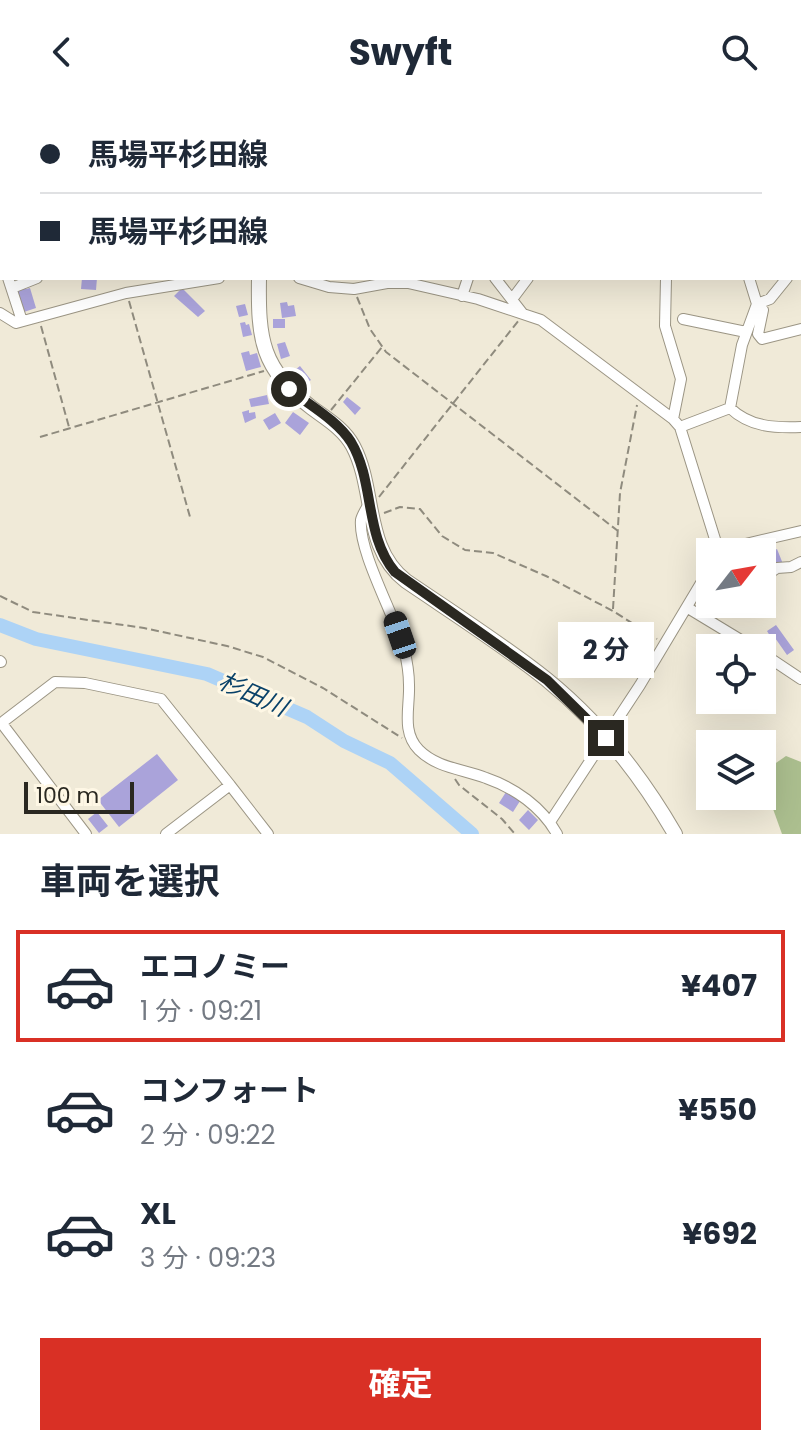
<!DOCTYPE html>
<html lang="ja">
<meta charset="utf-8">
<style>
body{margin:0;font-family:Poppins,"Noto Sans JP",sans-serif;background:#f6f6f7;color:#1f2937;height:100vh;display:flex;flex-direction:column;font-size:30px;white-space:nowrap}
*{box-sizing:border-box;margin:0}
p{font-size:26px;color:#747a83}
.icon{flex:none;width:44px;height:44px;fill:none;stroke:currentColor;stroke-width:2;stroke-linecap:round;stroke-linejoin:round}
.map{position:relative;height:730px;overflow:hidden}
.drawer{display:flex;flex-direction:column;background:#fff;flex:1}
.drawer>*{flex:none}
.banner{position:absolute;left:0px;top:0px;width:802px;height:176px;box-shadow:0 8px 32px #0002;display:grid;align-content:center;height:176px;padding:0 40px;background:#fff}
.needle{width:52px;rotate:59deg}
.fabs{position:absolute;left:696px;top:434px;display:grid;gap:16px}
.fabs a{display:grid;place-items:center;width:80px;height:80px;border-radius:0px;background:#fff;box-shadow:0 8px 32px #0002;font-size:40px}
.scale{position:absolute;left:24px;bottom:20px;width:110px;box-sizing:border-box;padding-left:8px;border:4px solid #2a2821;border-top:0;font-size:22px;line-height:28px;white-space:nowrap;color:#2a2821;-webkit-text-stroke:6px #fef7e5;paint-order:stroke}
.end{position:absolute;width:36px;height:36px;margin:-18px;border:10px solid #2a2821;background:#fff;box-shadow:0 0 0 4px #fff}
.from{border-radius:50%}
.bubble{position:absolute;height:56px;border-radius:0px;background:#fff;box-shadow:0 8px 32px #0002;font-size:26px;font-weight:700;line-height:56px;text-align:center}
.car{position:absolute;width:24px;height:48px;margin:-24px -12px;border-radius:10px;box-shadow:0 0 6px 2px #0007;background:linear-gradient(#222 24%,#8ab4d8 0 40%,#222 0 76%,#8ab4d8 0 86%,#222 0)}
.banner b{display:flex;align-items:center;gap:28px;height:76px;font-size:30px}
.banner b+b{border-top:2px solid #e0e1e3}
.banner i{width:20px;height:20px;background:#1f2937}
ul{padding:0;list-style:none}
li{display:flex;align-items:center;gap:24px;height:112px;margin:0 16px 12px;padding:0 24px;border:4px solid transparent;border-radius:0px}
li div{flex:1}
li b{display:block;font-size:30px}
li em{font-style:normal;font-weight:700}
li.selected{border-color:#d93025}
li>.icon{width:72px;height:72px;stroke-width:1.5}
h2{padding:0 40px;font-size:36px;line-height:96px}
.button{display:flex;gap:16px;margin-top:auto;padding:16px 40px}
.button a{flex:1;height:92px;border-radius:0px;background:#d93025;color:#fff;font-size:32px;font-weight:700;line-height:92px;text-align:center}
header{display:flex;justify-content:space-between;align-items:center;height:104px;padding:0 40px;background:#fff;font-size:36px;font-weight:700}
.map>svg:first-child{display:block}
</style>
<header><svg class="icon" aria-label="back" viewBox="0 0 24 24"><path d="M15 5l-7 7 7 7"/></svg>Swyft<svg class="icon" aria-label="search" viewBox="0 0 24 24"><circle cx="10" cy="10" r="6"/><path d="M15 15l6 6"/></svg></header>
<div class="map">
<svg width="801" height="730" viewBox="0 0 801 730">
<rect width="100%" height="100%" fill="#f0ead8"/>
<!-- green -->
<path fill="#acbf8f" d="M 786,652 L 801,658 L 801,730 L 782,730 L 768,691 L 773,661 Z"/>
<g fill="none" stroke-linecap="round" stroke-linejoin="round">
<!-- river -->
<path stroke="#add3f6" stroke-width="14" d="M 0,521 L 36,535 L 207,570 L 307,613 L 344,637 L 390,659 L 472,730"/>
</g>
<!-- building -->
<path fill="#aaa3da" d="M 82,174 L 97,174 L 96,186 L 81,185 Z
M 25,183 L 26,185 L 30,184 L 36,204 L 24,208 L 16,185 Z
M 182,184 L 205,207 L 198,213 L 174,192 Z
M 287,198 L 288,202 L 294,201 L 296,212 L 282,214 L 280,199 Z
M 245,200 L 248,211 L 239,213 L 236,202 Z
M 273,215 L 285,215 L 285,224 L 273,224 Z
M 245,218 L 246,221 L 249,220 L 252,231 L 243,233 L 240,219 Z
M 285,238 L 290,252 L 281,255 L 277,240 Z
M 249,247 L 250,251 L 257,249 L 261,263 L 246,267 L 241,249 Z
M 300,262 L 311,276 L 305,280 L 298,270 L 294,273 L 291,269 Z
M 267,291 L 269,300 L 251,303 L 249,295 Z
M 347,293 L 361,304 L 355,311 L 343,298 Z
M 249,306 L 249,309 L 255,308 L 256,314 L 245,319 L 242,308 Z
M 293,308 L 309,319 L 300,331 L 285,319 Z
M 275,309 L 281,319 L 269,326 L 263,316 Z
M 777,445 L 783,460 L 775,463 L 770,448 Z
M 765,494 L 774,508 L 764,514 L 758,500 L 762,500 Z
M 776,521 L 794,546 L 787,551 L 773,531 L 770,532 L 767,527 Z
M 157,650 L 178,676 L 119,723 L 98,696 Z
M 506,688 L 520,697 L 513,708 L 499,699 Z
M 528,706 L 538,716 L 529,726 L 519,716 Z
M 97,708 L 108,722 L 99,729 L 88,715 Z"/>
<g fill="none" stroke-linecap="round" stroke-linejoin="round">
<defs>
<path id="minor" d="M 214,0 L 217,2
M 372,0 L 373,2
M 441,0 L 443,2
M 658,0 L 659,2
M 320,2 L 325,0
M 350,2 L 353,0
M 477,2 L 477,0
M 517,2 L 522,0
M 710,2 L 711,0
M 800,152 L 801,151
M 8,174 L 22,217
M 299,174 L 329,183 L 354,185 L 387,179 L 408,179 L 478,195 L 541,216 L 673,315 L 680,323 L 719,448
M 495,174 L 523,210
M 666,174 L 665,222 L 681,275 L 673,315
M 787,174 L 770,195 L 757,200 L 763,206 L 758,230 L 762,235 L 801,225
M 12,184 L 37,174
M 462,192 L 468,174
M 513,194 L 528,174
M 0,209 L 16,219 L 126,189 L 219,174
M 683,215 L 746,228
M 730,304 L 742,241 L 757,200 L 749,174
M 680,323 L 730,304 C 750,323 774,324 801,323
M 369,400 C 366,405 362,411 361,416 C 358,447 395,512 404,545 C 407,557 409,569 409,581 C 410,603 401,628 419,646 C 437,664 463,665 486,674 C 515,684 542,703 557,730
M 720,446 L 801,427
M 762,474 L 777,464 L 791,463 L 801,458
M 688,504 L 754,544
M 701,510 L 718,508 L 730,500
M 762,549 L 801,575
M 0,557 L 1,558
M 550,718 L 640,581 L 710,464
M 86,730 L 3,621 L 4,617 L 55,578 L 85,579 L 161,595 L 230,681
M 166,730 L 230,681 L 268,730"/>
<path id="major" d="M 258,0 L 258,2
M 259,174 C 258,235 261,265 312,304 C 327,315 344,325 353,342 C 376,385 363,444 406,477 C 453,509 502,540 546,575 C 598,617 642,673 675,730"/>
</defs>
<!-- minor casing -->
<use href="#minor" stroke="#9b9584" stroke-width="12"/>
<!-- major casing -->
<use href="#major" stroke="#9b9584" stroke-width="16"/>
<!-- path -->
<path stroke="#8f8b7e" stroke-width="2" stroke-dasharray="8 4" stroke-linecap="butt" d="M 69,2 L 70,0
M 0,100 L 2,97
M 357,193 L 370,225 L 386,248 L 618,427
M 129,197 L 190,413
M 41,222 L 69,323
M 331,306 L 382,243
M 40,333 L 264,267
M 379,393 L 519,216
M 384,409 L 400,403 L 420,405 L 442,432 L 465,446 L 493,449 L 546,472 L 613,507 L 657,535
M 0,492 L 33,508 L 144,524 L 227,542 L 263,553 L 323,584 L 402,634
M 613,505 L 620,389 L 637,301
M 455,675 L 459,681 L 502,715 L 515,730"/>
<!-- minor -->
<use href="#minor" stroke="#fff" stroke-width="10"/>
<!-- major -->
<use href="#major" stroke="#fff" stroke-width="14"/>
</g>
<g fill="none" stroke-linecap="round" stroke-linejoin="round">
<!-- route -->
<path stroke="#2a2821" stroke-width="10" d="M 289,285 C 309,301 337,316 351,338 C 375,378 364,431 395,468 L 547,576 L 606,634"/>
</g>
<g text-anchor="middle" dominant-baseline="central" stroke-width="6" stroke-linejoin="round" paint-order="stroke">
<!-- water labels -->
<g font-size="24" font-style="italic" fill="#0a4269" stroke="#fef7e5">
<text transform="translate(253 590) rotate(24)">杉田川</text>
</g>
</g>
</svg>
<div class="fabs">
<a><svg class="needle" viewBox="-14 -14 28 28"><path d="M0-13l5 13h-10z" fill="#e53935"/><path d="M0 13l5-13h-10z" fill="#747a83"/></svg></a>
<a><svg class="icon" aria-label="locate" viewBox="0 0 24 24"><circle cx="12" cy="12" r="6"/><path d="M12 2v4M12 18v4M2 12h4M18 12h4"/></svg></a>
<a><svg class="icon" aria-label="layers" viewBox="0 0 24 24"><path d="M12 4l9 5-9 5-9-5zM3 14l9 5 9-5"/></svg></a>
</div>
<div class="scale">100 m</div>
<i class="end from" style="left:289px;top:285px"></i>
<i class="end" style="left:606px;top:634px"></i>
<div class="bubble" style="left:558px;top:518px;width:96px">2 分</div>
<i class="car" style="left:400px;top:531px;rotate:341deg"></i>
<div class="banner">
<b><i class="from"></i>馬場平杉田線</b>
<b><i></i>馬場平杉田線</b>
</div>
</div>
<section class="drawer">
<h2>車両を選択</h2>
<ul>
<li class="selected"><svg class="icon" aria-label="car" viewBox="0 0 24 24"><path d="M5 17H2v-5l4-1 3-4h7l3 4 3 1v5h-3M9 17h6M6 11h13"/><circle cx="7" cy="17" r="2"/><circle cx="17" cy="17" r="2"/></svg><div><b>エコノミー</b><p>1 分 · 09:21</p></div><em>¥407</em></li>
<li><svg class="icon" aria-label="car" viewBox="0 0 24 24"><path d="M5 17H2v-5l4-1 3-4h7l3 4 3 1v5h-3M9 17h6M6 11h13"/><circle cx="7" cy="17" r="2"/><circle cx="17" cy="17" r="2"/></svg><div><b>コンフォート</b><p>2 分 · 09:22</p></div><em>¥550</em></li>
<li><svg class="icon" aria-label="car" viewBox="0 0 24 24"><path d="M5 17H2v-5l4-1 3-4h7l3 4 3 1v5h-3M9 17h6M6 11h13"/><circle cx="7" cy="17" r="2"/><circle cx="17" cy="17" r="2"/></svg><div><b>XL</b><p>3 分 · 09:23</p></div><em>¥692</em></li>
</ul>
<div class="button"><a>確定</a></div>
</section>
